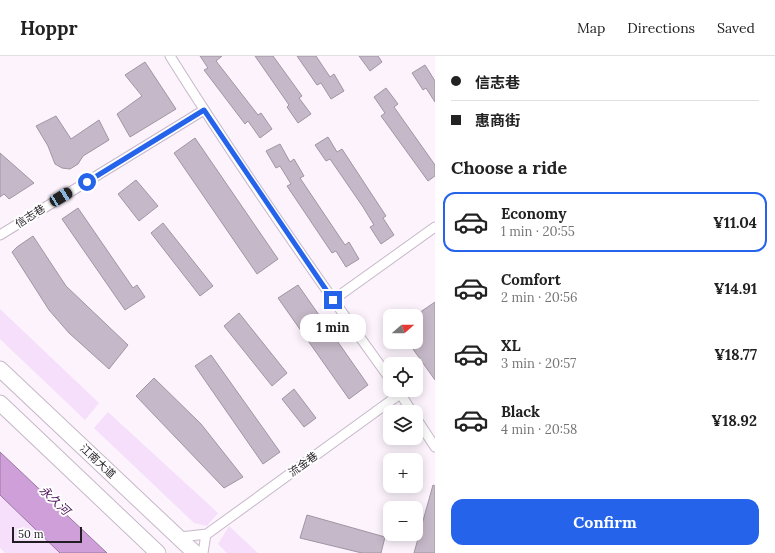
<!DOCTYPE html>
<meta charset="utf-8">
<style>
body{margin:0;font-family:Lora,"Noto Sans SC",serif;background:#f6f6f6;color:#222;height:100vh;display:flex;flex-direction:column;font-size:15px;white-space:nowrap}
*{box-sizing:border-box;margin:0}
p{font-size:13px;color:#767676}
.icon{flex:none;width:22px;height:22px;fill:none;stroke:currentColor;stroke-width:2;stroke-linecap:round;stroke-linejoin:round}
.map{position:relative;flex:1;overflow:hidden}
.sheet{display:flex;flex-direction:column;background:#fff;width:340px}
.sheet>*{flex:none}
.top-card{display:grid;align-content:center;height:88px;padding:0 16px;background:#fff}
.needle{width:26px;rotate:70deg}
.tools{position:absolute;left:383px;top:253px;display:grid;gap:8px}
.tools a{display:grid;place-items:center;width:40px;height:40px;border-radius:8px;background:#fff;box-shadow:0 2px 10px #0003;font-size:20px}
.scale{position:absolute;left:12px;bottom:10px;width:70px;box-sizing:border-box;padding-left:4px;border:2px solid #221d23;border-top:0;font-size:11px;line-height:14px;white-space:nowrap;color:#221d23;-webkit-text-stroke:3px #fff;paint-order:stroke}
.end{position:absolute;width:18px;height:18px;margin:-9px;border:5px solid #2563eb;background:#fff;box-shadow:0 0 0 2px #fff}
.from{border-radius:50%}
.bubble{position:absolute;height:28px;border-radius:12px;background:#fff;box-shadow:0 2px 10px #0003;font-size:13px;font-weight:700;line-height:28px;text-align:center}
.car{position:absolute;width:12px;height:24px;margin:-12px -6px;border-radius:5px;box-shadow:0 0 3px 1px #0007;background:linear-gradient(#222 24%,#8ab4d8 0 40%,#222 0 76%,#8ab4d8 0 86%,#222 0)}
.top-card b{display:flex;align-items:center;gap:14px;height:38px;font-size:15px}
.top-card b+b{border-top:1px solid #e0e0e0}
.top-card i{width:10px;height:10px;background:#222}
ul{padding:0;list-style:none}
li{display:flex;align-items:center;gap:12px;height:60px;margin:0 8px 6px;padding:0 8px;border:2px solid transparent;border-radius:12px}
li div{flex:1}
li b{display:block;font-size:15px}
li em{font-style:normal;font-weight:700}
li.current{border-color:#2563eb}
li>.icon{width:36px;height:36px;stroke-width:1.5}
h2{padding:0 16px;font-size:18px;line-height:48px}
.button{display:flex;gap:8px;margin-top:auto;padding:8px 16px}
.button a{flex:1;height:46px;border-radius:12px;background:#2563eb;color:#fff;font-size:16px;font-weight:700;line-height:46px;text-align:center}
header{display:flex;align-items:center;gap:24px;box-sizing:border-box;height:56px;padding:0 20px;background:#fff;border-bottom:1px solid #e0e0e0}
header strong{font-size:19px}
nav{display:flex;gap:22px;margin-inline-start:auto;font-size:14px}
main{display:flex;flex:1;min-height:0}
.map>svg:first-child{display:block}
</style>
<header>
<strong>Hoppr</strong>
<nav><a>Map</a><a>Directions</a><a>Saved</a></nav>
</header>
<main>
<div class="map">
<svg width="435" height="497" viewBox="0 0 435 497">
<rect width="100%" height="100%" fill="#fcf3fd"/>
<!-- green -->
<path fill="#f5dffa" d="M 0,253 L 99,347 L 85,364 L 0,283 Z
M 108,356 L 218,457 L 207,470 L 194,467 L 94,372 Z
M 0,439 L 60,497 L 5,497 L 0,492 Z
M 229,470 L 258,497 L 227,497 L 218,488 Z"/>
<!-- water -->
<path fill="#cf9fd9" stroke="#9b78a2" d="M 0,396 L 107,497 L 60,497 L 0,439 Z"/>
<!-- building -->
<path fill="#c5b8c8" stroke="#a194a3" d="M 200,0 L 222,0 L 216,5 L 258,59 L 261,57 L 272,73 L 260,82 L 248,65 L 245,68 L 204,14 L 208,12 Z
M 255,0 L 273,0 L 302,40 L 299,42 L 311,58 L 298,67 L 287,51 L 289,49 Z
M 297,0 L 316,0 L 330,21 L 334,18 L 344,35 L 331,43 L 321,27 L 317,29 Z
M 359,0 L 378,0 L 382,6 L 370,15 Z
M 145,6 L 176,53 L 130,81 L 117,58 L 142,40 L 125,19 Z
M 425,9 L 435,25 L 435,46 L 426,32 L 423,34 L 412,17 Z
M 386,32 L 398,48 L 394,51 L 435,109 L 435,120 L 428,125 L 381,60 L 385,57 L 374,41 Z
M 56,60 L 71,83 L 99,64 L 109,84 L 83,100 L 78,108 L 70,113 L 62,112 L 55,108 L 48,90 L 36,70 Z
M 328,81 L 337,96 L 342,93 L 386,160 L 383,162 L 394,179 L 381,188 L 370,171 L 374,169 L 363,151 L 330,103 L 326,105 L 315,89 Z
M 195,82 L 278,203 L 257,218 L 174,97 Z
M 280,88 L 290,106 L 294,103 L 304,120 L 300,122 L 345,189 L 349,186 L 359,203 L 346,211 L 336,195 L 332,197 L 287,130 L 291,128 L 280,110 L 276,112 L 266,95 Z
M 0,97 L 34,127 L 9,143 L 4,138 L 0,141 Z
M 136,124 L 158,150 L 139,165 L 118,138 Z
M 78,152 L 133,232 L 137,229 L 145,241 L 125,254 L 62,163 Z
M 163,167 L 213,230 L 200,240 L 151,177 Z
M 33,180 L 66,230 L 128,289 L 109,313 L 69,277 L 49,254 L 12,196 L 17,191 Z
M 298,229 L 368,329 L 349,343 L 278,242 Z
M 435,246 L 435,324 L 408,286 L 416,286 L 416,259 Z
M 239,257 L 287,317 L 272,330 L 224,270 Z
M 211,299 L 280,396 L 263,408 L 195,310 Z
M 154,322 L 201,368 L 243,421 L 224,432 L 136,340 Z
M 294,333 L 316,362 L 304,371 L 282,343 Z
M 433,429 L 435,430 L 435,497 L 414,497 Z
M 307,459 L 385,481 L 381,497 L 362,497 L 300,482 Z"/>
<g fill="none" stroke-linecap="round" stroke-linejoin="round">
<defs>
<path id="minor" d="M 170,0 C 239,110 314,218 390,323
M 0,179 L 204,54
M 333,244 L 435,171
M 398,334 L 412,356
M 416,362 L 435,391
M 180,481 L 207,478 L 400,338
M 203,497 L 206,478"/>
<path id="primary" d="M 0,313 L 195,497
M 0,347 L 158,497"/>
</defs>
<!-- minor casing -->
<use href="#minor" stroke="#c6b8c8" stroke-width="11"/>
<!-- primary casing -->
<use href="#primary" stroke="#c6b8c8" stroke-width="17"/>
<!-- minor -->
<use href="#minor" stroke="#fff" stroke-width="9"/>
<!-- primary -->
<use href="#primary" stroke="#fff" stroke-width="15"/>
</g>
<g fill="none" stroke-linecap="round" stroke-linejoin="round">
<!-- route -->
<path stroke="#2563eb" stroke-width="5" d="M 87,126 L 204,54 L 333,244"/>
</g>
<g text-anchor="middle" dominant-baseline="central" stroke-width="4" stroke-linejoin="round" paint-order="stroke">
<!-- street labels -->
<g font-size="11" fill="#221d23" stroke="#fff">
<text transform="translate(30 160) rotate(-32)">信志巷</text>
<text transform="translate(98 405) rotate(43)">江南大道</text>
<text transform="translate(303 408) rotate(-36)">流金巷</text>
</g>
<!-- water labels -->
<g font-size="12" font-style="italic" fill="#4a0f56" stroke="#fff">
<text transform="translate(55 444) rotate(43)">永久河</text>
</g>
</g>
</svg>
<div class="tools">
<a><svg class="needle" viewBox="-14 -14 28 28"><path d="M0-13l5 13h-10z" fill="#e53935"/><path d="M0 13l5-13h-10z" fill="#767676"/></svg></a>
<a><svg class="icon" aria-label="locate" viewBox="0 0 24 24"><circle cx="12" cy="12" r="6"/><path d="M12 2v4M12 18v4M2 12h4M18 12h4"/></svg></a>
<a><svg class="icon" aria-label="layers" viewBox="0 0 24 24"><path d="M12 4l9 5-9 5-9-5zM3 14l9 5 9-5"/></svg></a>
<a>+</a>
<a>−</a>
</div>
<div class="scale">50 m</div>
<i class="end from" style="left:87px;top:126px"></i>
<i class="end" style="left:333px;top:244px"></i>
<div class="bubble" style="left:300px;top:258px;width:66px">1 min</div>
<i class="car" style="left:61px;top:141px;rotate:59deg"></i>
</div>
<section class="sheet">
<div class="top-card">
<b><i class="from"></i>信志巷</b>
<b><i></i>惠商街</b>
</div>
<h2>Choose a ride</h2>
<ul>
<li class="current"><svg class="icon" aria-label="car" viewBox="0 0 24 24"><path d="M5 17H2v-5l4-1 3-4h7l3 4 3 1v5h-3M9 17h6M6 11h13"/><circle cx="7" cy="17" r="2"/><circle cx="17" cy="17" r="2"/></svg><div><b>Economy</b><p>1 min · 20:55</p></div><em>¥11.04</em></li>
<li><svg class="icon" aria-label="car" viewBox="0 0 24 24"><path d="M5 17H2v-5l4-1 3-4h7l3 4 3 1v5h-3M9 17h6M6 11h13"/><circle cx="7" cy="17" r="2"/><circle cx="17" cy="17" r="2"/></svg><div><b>Comfort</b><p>2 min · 20:56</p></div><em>¥14.91</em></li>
<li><svg class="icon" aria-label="car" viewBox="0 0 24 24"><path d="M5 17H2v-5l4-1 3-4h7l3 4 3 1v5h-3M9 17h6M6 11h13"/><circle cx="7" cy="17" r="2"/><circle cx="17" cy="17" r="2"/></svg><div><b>XL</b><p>3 min · 20:57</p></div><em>¥18.77</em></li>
<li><svg class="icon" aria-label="car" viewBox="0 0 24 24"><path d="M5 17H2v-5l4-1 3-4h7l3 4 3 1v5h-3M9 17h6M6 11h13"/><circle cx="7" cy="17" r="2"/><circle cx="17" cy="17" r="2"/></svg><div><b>Black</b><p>4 min · 20:58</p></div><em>¥18.92</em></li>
</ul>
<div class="button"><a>Confirm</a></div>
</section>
</main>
